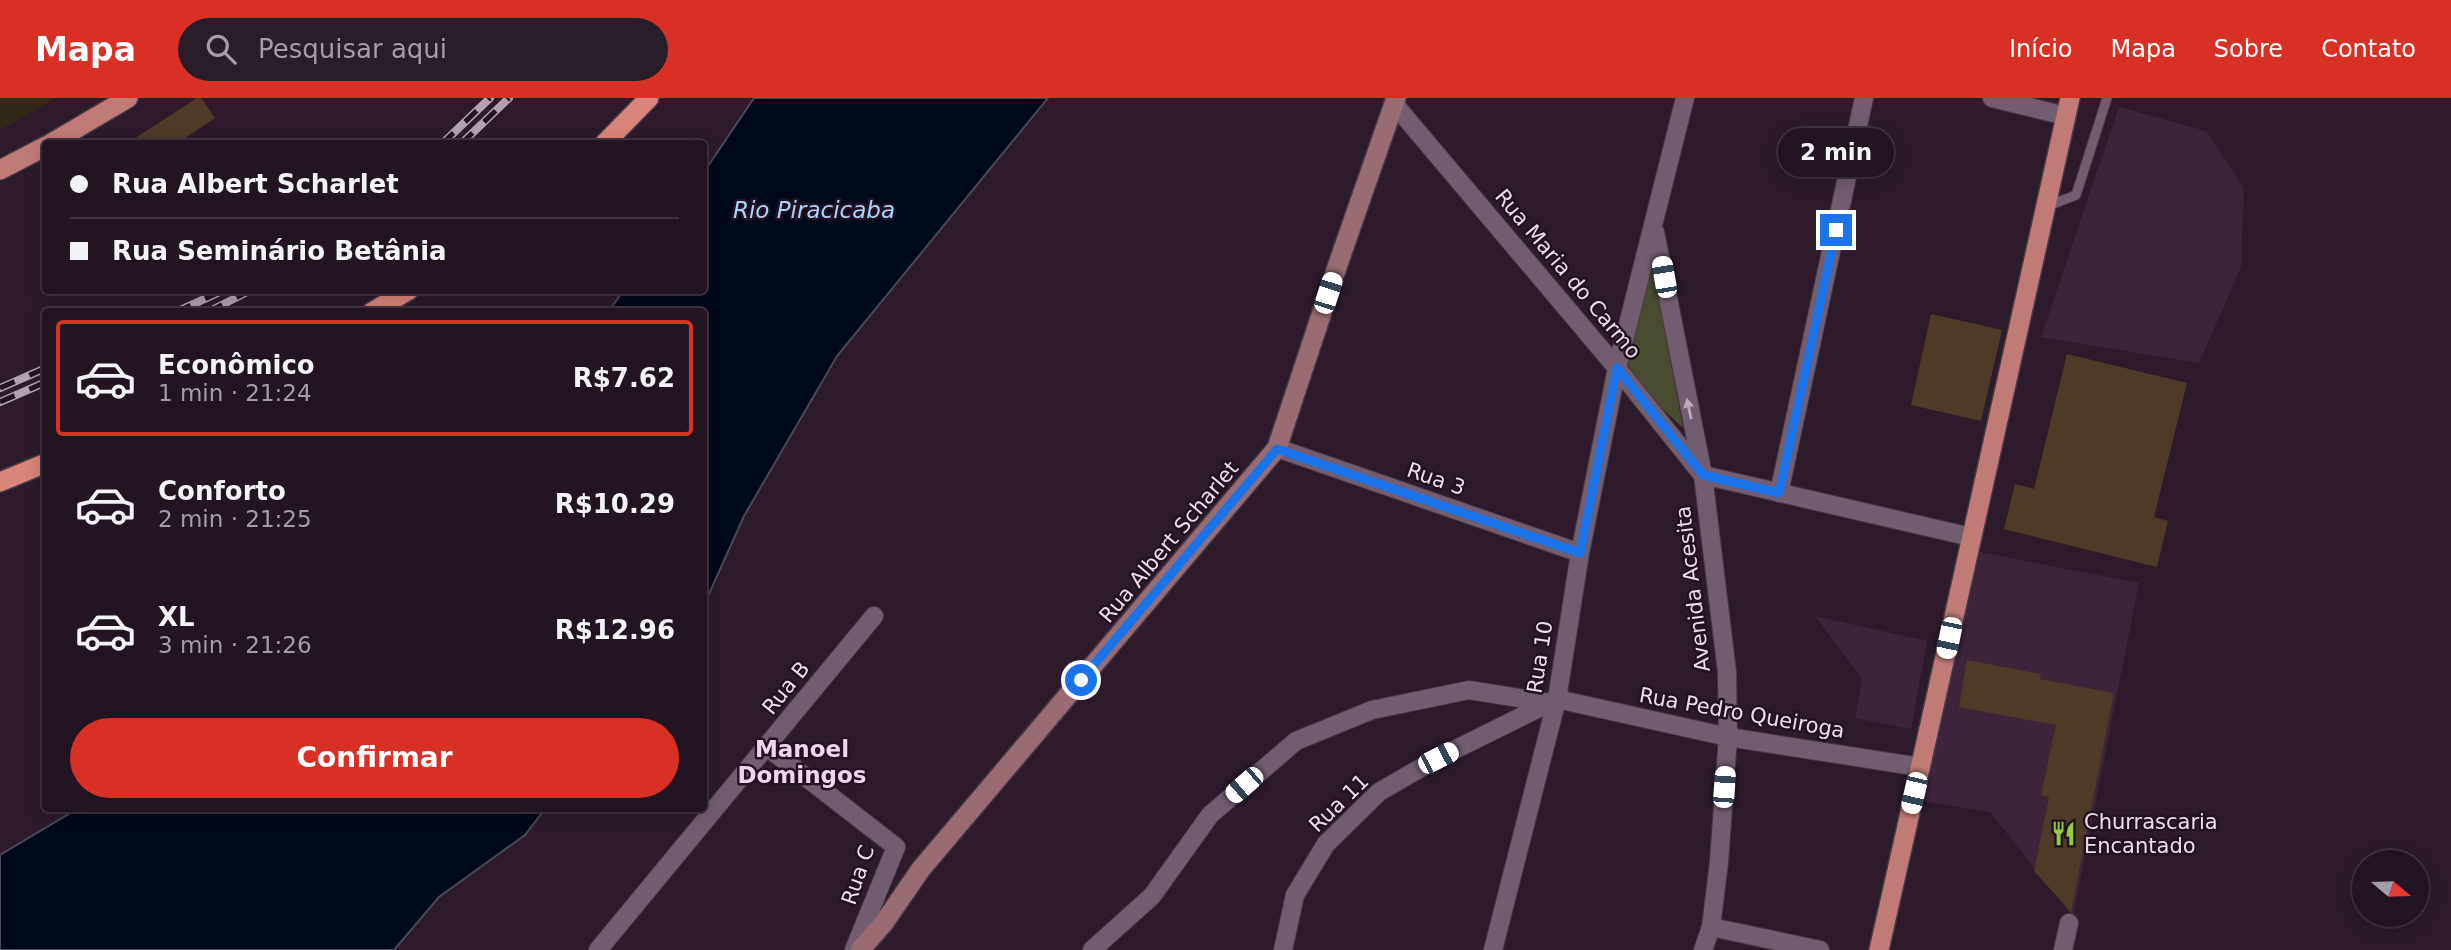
<!DOCTYPE html>
<html lang="pt">
<meta charset="utf-8">
<style>
body{margin:0;font-family:"DejaVu Sans",sans-serif;background:#2a1d2a;color:#f1f3f6;height:100vh;display:flex;flex-direction:column;font-size:26px;white-space:nowrap}
*{box-sizing:border-box;margin:0}
p{font-size:23px;color:#a29ea5}
.icon{flex:none;width:38px;height:38px;fill:none;stroke:currentColor;stroke-width:2;stroke-linecap:round;stroke-linejoin:round}
.map{position:relative;flex:1;overflow:hidden}
.details{position:absolute;left:42px;top:210px;width:665px;height:504px;display:flex;flex-direction:column;background:#221421;border-radius:7px;box-shadow:0 4px 18px #0003,0 0 0 2px #3f333f}
.details>*{flex:none}
.guide{position:absolute;left:42px;top:42px;width:665px;height:154px;border-radius:7px;box-shadow:0 4px 18px #0003,0 0 0 2px #3f333f;display:grid;align-content:center;height:154px;padding:0 28px;background:#221421}
.needle{width:46px;rotate:109deg}
.buttons{position:absolute;left:2352px;top:752px;display:grid;gap:14px}
.buttons a{display:grid;place-items:center;width:77px;height:77px;border-radius:50%;background:#221421;box-shadow:0 4px 18px #0003,0 0 0 2px #3f333f;font-size:35px}
.end{position:absolute;width:32px;height:32px;margin:-16px;border:9px solid #1a73e8;background:#fff;box-shadow:0 0 0 4px #fff}
.from{border-radius:50%}
.bubble{position:absolute;height:49px;border-radius:24px;background:#221421;box-shadow:0 4px 18px #0003,0 0 0 2px #3f333f;font-size:23px;font-weight:700;line-height:49px;text-align:center}
.car{position:absolute;width:21px;height:42px;margin:-21px -10px;border-radius:9px;box-shadow:0 0 5px 2px #0007;background:linear-gradient(#fff 24%,#345 0 40%,#fff 0 76%,#345 0 86%,#fff 0)}
.guide b{display:flex;align-items:center;gap:24px;height:66px;font-size:26px}
.guide b+b{border-top:2px solid #3f333f}
.guide i{width:18px;height:18px;background:#f1f3f6}
ul{padding:12px 0 0;list-style:none}
li{display:flex;align-items:center;gap:21px;height:116px;margin:0 14px 10px;padding:0 14px;border:4px solid transparent;border-radius:7px}
li div{flex:1}
li b{display:block;font-size:26px}
li em{font-style:normal;font-weight:700}
li.active{border-color:#d93025}
li>.icon{width:63px;height:63px;stroke-width:1.5}
.action{display:flex;gap:14px;margin-top:auto;padding:14px 28px}
.action a{flex:1;height:80px;border-radius:42px;background:#d93025;color:#fff;font-size:28px;font-weight:700;line-height:80px;text-align:center}
header{display:flex;align-items:center;gap:42px;box-sizing:border-box;height:98px;padding:0 35px;background:#d93025;color:#fff}
header strong{font-size:33px}
nav{display:flex;gap:38px;margin-inline-start:auto;font-size:24px}
.search{width:490px;height:63px;background:#2a1d2a;display:flex;align-items:center;gap:18px;box-sizing:border-box;padding:0 24px;border-radius:38px;color:#a29ea5;font-size:26px}
.map>svg:first-child{display:block}
</style>
<header>
<strong>Mapa</strong>
<div class="search"><svg class="icon" aria-label="search" viewBox="0 0 24 24"><circle cx="10" cy="10" r="6"/><path d="M15 15l6 6"/></svg>Pesquisar aqui</div>
<nav><a>Início</a><a>Mapa</a><a>Sobre</a><a>Contato</a></nav>
</header>
<div class="map">
<svg width="2451" height="852" viewBox="0 0 2451 852">
<rect width="100%" height="100%" fill="#2d1b2c"/>
<!-- built -->
<path fill="#3c253a" d="M 2119,9 L 2206,33 L 2244,90 L 2241,169 L 2199,265 L 2041,239 Z
M 1980,454 L 2139,485 L 2073,819 L 1990,714 L 1923,703 Z
M 1815,518 L 1927,543 L 1911,631 L 1855,620 L 1862,581 Z"/>
<!-- industrial -->
<path fill="#302918" d="M 0,0 L 57,0 L 0,32 Z"/>
<!-- green -->
<path fill="#4a4c31" d="M 1652,165 L 1683,330 L 1643,293 L 1625,261 Z"/>
<!-- water -->
<path fill="#000919" stroke="#464958" stroke-width="2" d="M 754,0 L 1048,0 L 837,258 L 744,418 L 704,507 L 704,214 L 609,213 L 623,193 L 704,192 L 704,74 Z
M 79,710 L 545,710 L 545,711 L 525,737 L 439,799 L 394,852 L 0,852 L 0,757 Z"/>
<!-- building -->
<path fill="#4d3a27" d="M 197,0 L 201,0 L 215,20 L 176,46 L 126,46 Z
M 1931,216 L 2002,232 L 1981,323 L 1911,307 Z
M 2067,256 L 2187,285 L 2154,419 L 2168,423 L 2157,469 L 2004,431 L 2015,386 L 2034,391 Z
M 1967,562 L 2041,576 L 2040,581 L 2114,595 L 2071,814 L 2034,773 L 2049,699 L 2041,697 L 2056,627 L 1959,609 Z"/>
<g fill="none" stroke-linecap="round" stroke-linejoin="round">
<defs>
<path id="service" d="M 2048,108 L 2076,97 L 2107,0"/>
<path id="minor" d="M 1992,0 L 2066,18
M 1395,7 L 1617,270 L 1701,375
M 1655,134 L 1703,377 L 1727,574 L 1728,639 L 1719,764 L 1711,829 L 1703,852
M 1277,350 L 1580,455
M 1703,377 L 1971,439
M 1779,395 L 1864,0
M 767,649 L 896,749 L 854,852
M 1711,829 L 1820,852
M 598,852 L 874,518
M 1092,852 L 1152,798 L 1210,717 L 1296,643 L 1372,612 L 1469,592 L 1550,605
M 1283,852 L 1295,797 L 1326,746 L 1379,694 L 1438,660 L 1557,601 L 1728,639 L 1920,669
M 1493,852 L 1557,601 L 1580,455 L 1617,270 L 1685,0
M 2063,852 L 2069,825"/>
<path id="secondary" d="M 860,852 L 883,826 L 921,771 L 1277,350 L 1337,169 L 1396,0"/>
<path id="primary" d="M 50,46 L 128,0
M 0,72 L 46,48
M 1879,852 C 1943,568 2008,284 2070,0"/>
<path id="trunk" d="M 604,46 L 649,0
M 372,214 L 409,192
M 0,384 L 46,365"/>
</defs>
<!-- service casing -->
<use href="#service" stroke="#483947" stroke-width="11"/>
<!-- minor casing -->
<use href="#minor" stroke="#483947" stroke-width="20"/>
<!-- secondary casing -->
<use href="#secondary" stroke="#483947" stroke-width="22"/>
<!-- primary casing -->
<use href="#primary" stroke="#483947" stroke-width="22"/>
<!-- trunk casing -->
<use href="#trunk" stroke="#483947" stroke-width="22"/>
<!-- service -->
<use href="#service" stroke="#725d70" stroke-width="9"/>
<!-- minor -->
<use href="#minor" stroke="#725d70" stroke-width="18"/>
<!-- secondary -->
<use href="#secondary" stroke="#996c73" stroke-width="19"/>
<!-- primary -->
<use href="#primary" stroke="#c07b77" stroke-width="19"/>
<!-- trunk -->
<use href="#trunk" stroke="#da8579" stroke-width="19"/>
<defs>
<path id="rail" d="M 442,46 L 490,0
M 461,46 L 509,0
M 176,214 L 224,192
M 208,214 L 251,192
M 0,290 L 46,270
M 0,304 L 46,284"/>
</defs>
<!-- rail casing -->
<use href="#rail" stroke="#b1a3b0" stroke-width="8"/>
<!-- rail -->
<use href="#rail" stroke="#231222" stroke-width="5" stroke-dasharray="16" stroke-linecap="butt"/>
</g>
<!-- one-way arrows -->
<defs><path id="oneway-solid" d="M-6-.8H1V-3.2L6.5 0L1 3.2V.8H-6Z" transform="scale(1.75)"/></defs>
<use fill="#bbabb9" href="#oneway-solid" transform="translate(1689 311) rotate(-102)"/>
<g fill="none" stroke-linecap="round" stroke-linejoin="round">
<!-- route -->
<path stroke="#1a73e8" stroke-width="9" d="M 1081,582 L 1277,351 L 1580,455 L 1617,270 L 1703,377 L 1779,395 L 1836,132"/>
</g>
<!-- icons -->
<defs>
<symbol id="restaurant-bare" viewBox="-9 -9 18 18"><path d="M-5-6h1v4h1v-4h1v4h1v-4h1v5L-1.5 .5V6h-2V.5L-5-1ZM5-6V6H3V1.5H1.5Q1.5-4 5-6Z" fill="#95cc3b" stroke="#231222" stroke-width="2.5" paint-order="stroke"/></symbol>
</defs>
<g fill-rule="evenodd">
<use href="#restaurant-bare" x="2046" y="718" width="35" height="35"/>
</g>
<g text-anchor="middle" dominant-baseline="central" stroke-width="5" stroke-linejoin="round" paint-order="stroke">
<!-- street labels -->
<g font-size="21" fill="#ebdfea" stroke="#231222">
<text transform="translate(1568 176) rotate(50)">Rua Maria do Carmo</text>
<text transform="translate(1436 381) rotate(19)">Rua 3</text>
<text transform="translate(1169 444) rotate(-50)">Rua Albert Scharlet</text>
<text transform="translate(1693 491) rotate(-97)">Avenida Acesita</text>
<text transform="translate(1540 559) rotate(-81)">Rua 10</text>
<text transform="translate(786 590) rotate(-51)">Rua B</text>
<text transform="translate(1742 615) rotate(10)">Rua Pedro Queiroga</text>
<text transform="translate(1339 705) rotate(-44)">Rua 11</text>
<text transform="translate(858 777) rotate(-71)">Rua C</text>
</g>
<!-- poi labels -->
<g font-size="21" fill="#ebdfea" stroke="#231222" text-anchor="start">
<text x="2084" y="724">Churrascaria<tspan x="2084" dy="24">Encantado</tspan></text>
</g>
<!-- water labels -->
<g font-size="23" font-style="italic" fill="#aad3f9" stroke="#231222">
<text x="814" y="112">Rio Piracicaba</text>
</g>
<!-- neighbourhood labels -->
<g font-size="23" font-weight="bold" fill="#f0d6ed" stroke="#231222">
<text x="802" y="651">Manoel<tspan x="802" dy="26">Domingos</tspan></text>
</g>
</g>
</svg>
<div class="buttons">
<a><svg class="needle" viewBox="-14 -14 28 28"><path d="M0-13l5 13h-10z" fill="#e53935"/><path d="M0 13l5-13h-10z" fill="#a29ea5"/></svg></a>
</div>
<i class="end from" style="left:1081px;top:582px"></i>
<i class="end" style="left:1836px;top:132px"></i>
<div class="bubble" style="left:1778px;top:30px;width:116px">2 min</div>
<i class="car" style="left:1664px;top:179px;rotate:350deg"></i>
<i class="car" style="left:1328px;top:195px;rotate:18deg"></i>
<i class="car" style="left:1949px;top:540px;rotate:192deg"></i>
<i class="car" style="left:1438px;top:660px;rotate:63deg"></i>
<i class="car" style="left:1244px;top:687px;rotate:229deg"></i>
<i class="car" style="left:1724px;top:689px;rotate:4deg"></i>
<i class="car" style="left:1914px;top:695px;rotate:193deg"></i>
<div class="guide">
<b><i class="from"></i>Rua Albert Scharlet</b>
<b><i></i>Rua Seminário Betânia</b>
</div>
<section class="details">
<ul>
<li class="active"><svg class="icon" aria-label="car" viewBox="0 0 24 24"><path d="M5 17H2v-5l4-1 3-4h7l3 4 3 1v5h-3M9 17h6M6 11h13"/><circle cx="7" cy="17" r="2"/><circle cx="17" cy="17" r="2"/></svg><div><b>Econômico</b><p>1 min · 21:24</p></div><em>R$7.62</em></li>
<li><svg class="icon" aria-label="car" viewBox="0 0 24 24"><path d="M5 17H2v-5l4-1 3-4h7l3 4 3 1v5h-3M9 17h6M6 11h13"/><circle cx="7" cy="17" r="2"/><circle cx="17" cy="17" r="2"/></svg><div><b>Conforto</b><p>2 min · 21:25</p></div><em>R$10.29</em></li>
<li><svg class="icon" aria-label="car" viewBox="0 0 24 24"><path d="M5 17H2v-5l4-1 3-4h7l3 4 3 1v5h-3M9 17h6M6 11h13"/><circle cx="7" cy="17" r="2"/><circle cx="17" cy="17" r="2"/></svg><div><b>XL</b><p>3 min · 21:26</p></div><em>R$12.96</em></li>
</ul>
<div class="action"><a>Confirmar</a></div>
</section>
</div>
